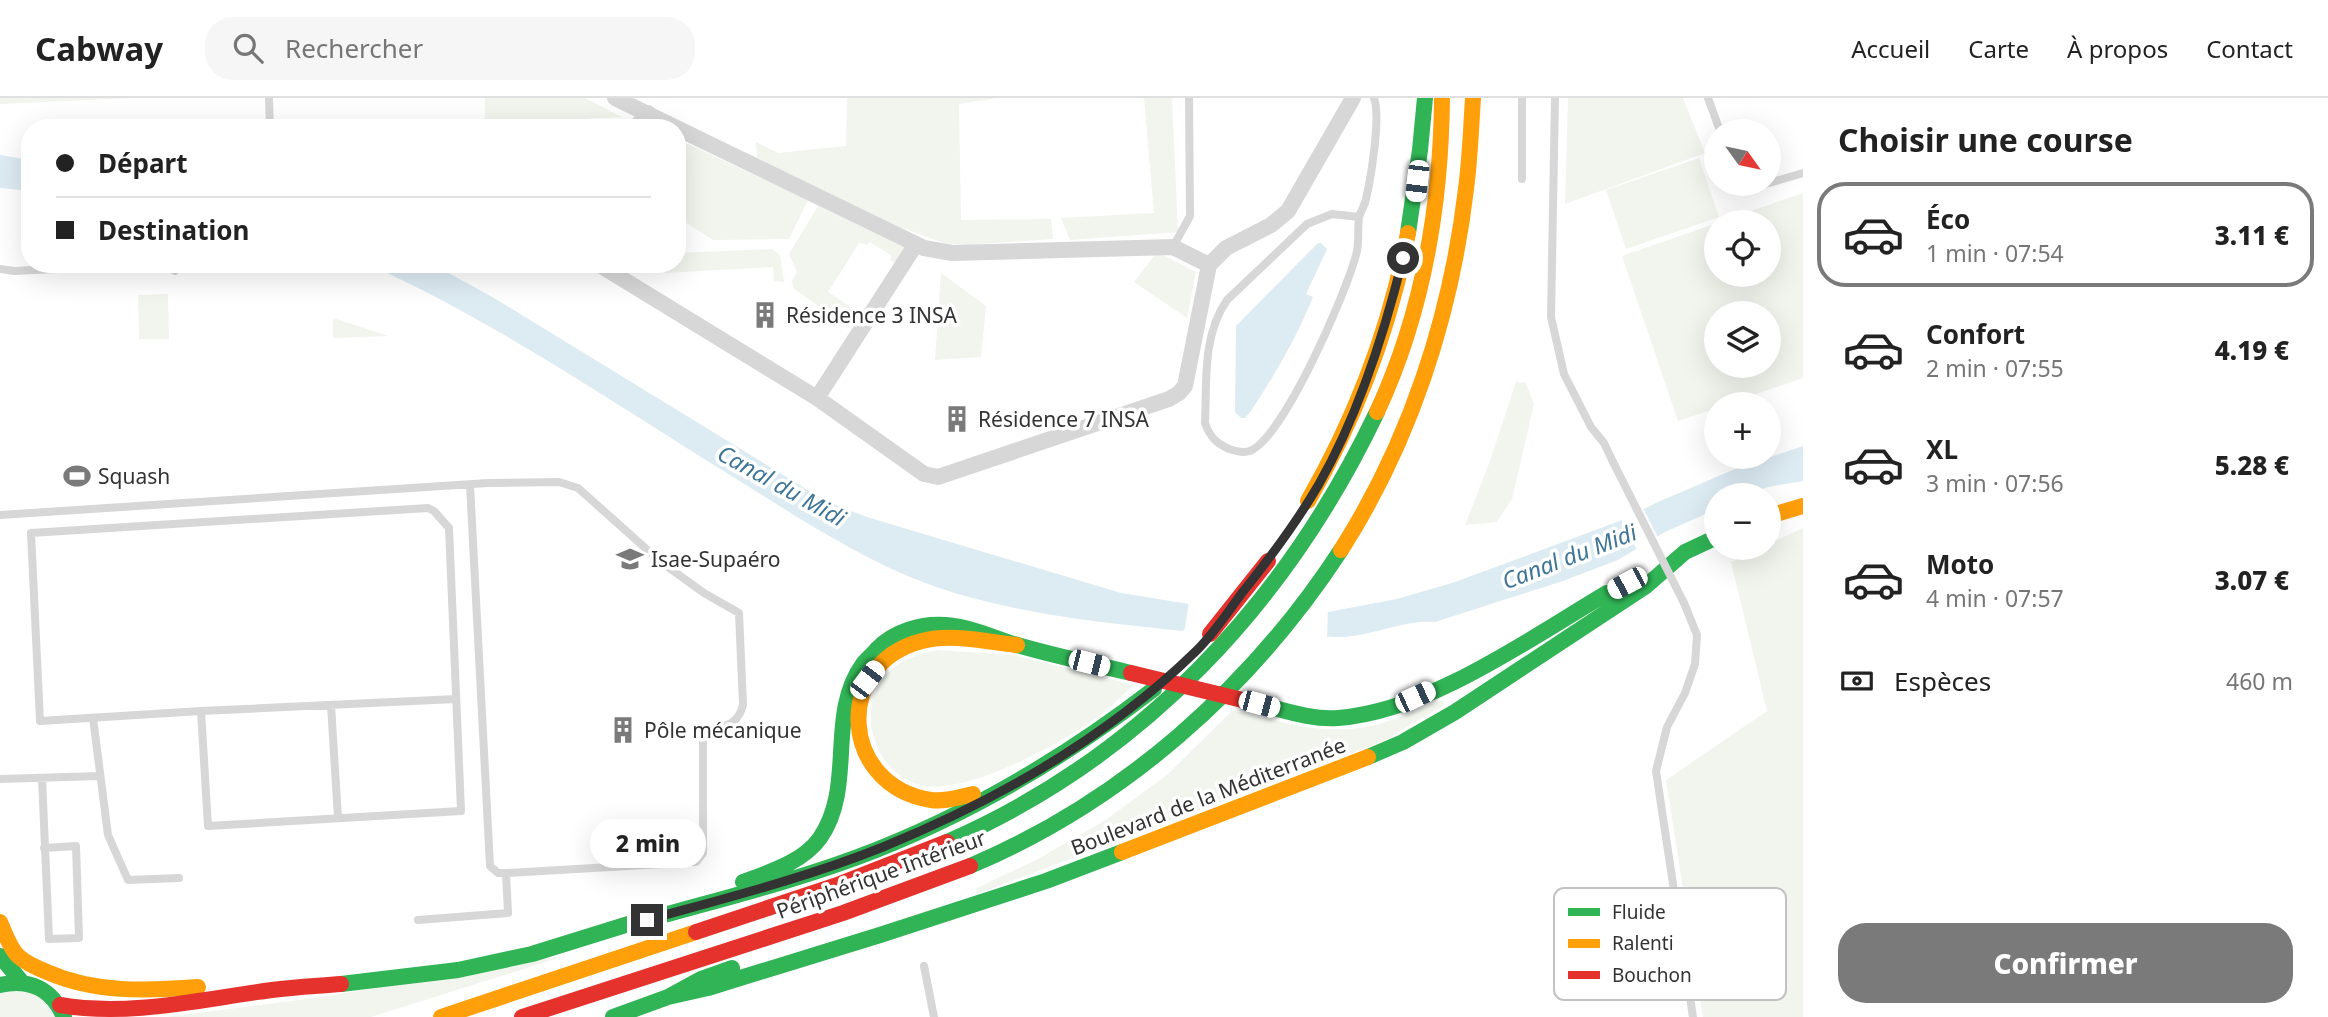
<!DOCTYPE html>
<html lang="fr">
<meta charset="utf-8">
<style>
body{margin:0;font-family:"Noto Sans",sans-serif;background:#f6f6f6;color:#222;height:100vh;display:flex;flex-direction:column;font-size:26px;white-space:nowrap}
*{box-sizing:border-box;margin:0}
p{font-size:23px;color:#767676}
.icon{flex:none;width:38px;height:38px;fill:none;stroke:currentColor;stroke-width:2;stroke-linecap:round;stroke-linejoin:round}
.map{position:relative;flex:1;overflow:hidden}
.details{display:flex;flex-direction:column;background:#fff;width:525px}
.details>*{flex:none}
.banner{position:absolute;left:21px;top:21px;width:665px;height:154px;border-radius:28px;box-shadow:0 7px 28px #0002;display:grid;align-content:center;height:154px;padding:0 35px;background:#fff}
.needle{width:46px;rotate:123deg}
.tools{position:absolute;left:1704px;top:21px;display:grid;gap:14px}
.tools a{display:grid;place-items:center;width:77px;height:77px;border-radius:50%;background:#fff;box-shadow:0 7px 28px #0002;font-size:35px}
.end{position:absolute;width:32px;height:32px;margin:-16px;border:9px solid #333;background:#fff;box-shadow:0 0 0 4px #fff}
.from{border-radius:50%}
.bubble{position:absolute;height:49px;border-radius:24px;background:#fff;box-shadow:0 7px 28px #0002;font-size:23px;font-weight:800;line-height:49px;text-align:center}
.car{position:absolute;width:21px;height:42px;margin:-21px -10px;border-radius:9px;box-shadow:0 0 5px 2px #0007;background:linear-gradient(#fff 24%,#345 0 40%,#fff 0 76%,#345 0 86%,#fff 0)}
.banner b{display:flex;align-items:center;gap:24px;height:66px;font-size:26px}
.banner b+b{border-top:2px solid #e0e0e0}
.banner i{width:18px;height:18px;background:#222}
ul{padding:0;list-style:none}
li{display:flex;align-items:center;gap:21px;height:105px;margin:0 14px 10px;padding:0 21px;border:4px solid transparent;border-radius:28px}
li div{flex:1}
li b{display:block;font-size:26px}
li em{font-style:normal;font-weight:800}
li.current{border-color:#7a7a7a}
li>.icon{width:63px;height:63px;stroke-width:1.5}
h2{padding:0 35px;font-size:32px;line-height:84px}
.pay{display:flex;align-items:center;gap:18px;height:77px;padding:0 35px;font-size:26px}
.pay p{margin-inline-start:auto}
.primary-button{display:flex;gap:14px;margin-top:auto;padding:14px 35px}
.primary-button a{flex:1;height:80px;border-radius:28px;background:#7a7a7a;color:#fff;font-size:28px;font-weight:800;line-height:80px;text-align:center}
header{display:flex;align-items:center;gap:42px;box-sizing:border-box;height:98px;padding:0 35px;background:#fff;border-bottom:2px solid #e0e0e0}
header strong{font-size:33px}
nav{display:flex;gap:38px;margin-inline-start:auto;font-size:24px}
.search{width:490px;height:63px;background:#f6f6f6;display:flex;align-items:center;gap:18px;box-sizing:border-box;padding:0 24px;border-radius:28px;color:#767676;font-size:26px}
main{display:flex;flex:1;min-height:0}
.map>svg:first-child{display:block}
</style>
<header>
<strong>Cabway</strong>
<div class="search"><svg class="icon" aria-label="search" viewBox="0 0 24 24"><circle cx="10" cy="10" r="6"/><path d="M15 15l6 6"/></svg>Rechercher</div>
<nav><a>Accueil</a><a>Carte</a><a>À propos</a><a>Contact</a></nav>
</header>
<main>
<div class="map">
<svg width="1803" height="919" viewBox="0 0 1803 919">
<rect width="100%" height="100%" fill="#fff"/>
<!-- green -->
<path fill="#f1f5ed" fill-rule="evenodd" d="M 0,0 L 130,0 L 0,6 Z
M 485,0 L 585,0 L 622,19 L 485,26 Z
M 847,0 L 997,0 L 959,6 L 961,122 L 1051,121 L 1053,141 L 964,147 L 944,145 L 897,128 L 757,60 L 756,44 L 778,55 L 846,48 Z
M 1144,0 L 1172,0 L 1178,134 L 1070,142 L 1061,120 L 1154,115 Z
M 1568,0 L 1683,0 L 1705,55 L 1565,106 Z
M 677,41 L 808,102 L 789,141 L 713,142 L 677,119 Z
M 1699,60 L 1719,119 L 1626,151 L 1606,92 Z
M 1803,95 L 1803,280 L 1727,306 L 1717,306 L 1717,310 L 1678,323 L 1622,158 L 1717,125 L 1717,177 L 1769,177 L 1769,124 L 1719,124 ZM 1717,215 L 1769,215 L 1769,268 L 1717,268 Z
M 818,108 L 905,150 L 895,165 L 890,162 L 892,158 L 870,144 L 867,147 L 859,145 L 828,194 L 852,210 L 841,224 L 793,190 L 792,183 L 797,174 L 789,156 Z
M 772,151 L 780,157 L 784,184 L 774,183 L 773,169 L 665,175 L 670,166 L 677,166 L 677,155 Z
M 1157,154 L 1196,174 L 1187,220 L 1134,184 Z
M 941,175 L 986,208 L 981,259 L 935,262 Z
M 168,196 L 169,241 L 139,241 L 138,197 Z
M 333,220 L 388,238 L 333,240 Z
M 1516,284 L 1526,285 L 1534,306 L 1512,401 L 1497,424 L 1465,427 L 1490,363 Z
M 1803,430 L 1803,919 L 1703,919 L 1666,682 L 1767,613 L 1731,464 L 1761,450 L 1769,450 L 1769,446 Z
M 936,552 L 1013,557 L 1134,587 C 1123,596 1113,607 1102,616 C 1067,643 970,695 926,688 C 873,680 851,606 892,571 C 904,560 921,557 936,552 Z
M 1443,602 L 1444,607 L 1384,643 L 977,796 L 977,790 L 1036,762 L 1104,723 L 1167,677 L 1233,612 C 1277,623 1321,637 1366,629 C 1392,625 1418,611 1443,602 Z
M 568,857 L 371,919 L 166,919 L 322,899 Z
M 10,892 L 37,896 L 56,919 L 0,919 L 0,896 Z"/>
<!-- water -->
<path fill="#ddebf3" d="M 0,57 L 30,62 L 30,93 L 0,90 Z
M 1318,145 L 1321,145 L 1327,151 L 1306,196 L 1313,199 C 1296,241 1275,276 1251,313 L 1245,320 L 1241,320 L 1235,314 L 1236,228 Z
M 368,166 L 432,166 L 494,200 L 806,391 L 838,408 L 867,419 L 1121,495 L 1189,506 L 1328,514 L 1397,501 L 1455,484 L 1617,424 L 1658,404 L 1735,371 L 1803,348 L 1803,383 L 1768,389 L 1749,397 L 1717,397 L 1717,411 L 1665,434 L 1618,462 L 1563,483 L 1435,524 C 1401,521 1367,541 1333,539 C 1284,535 1234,533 1185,531 L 1183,533 C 1085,523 984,513 894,472 C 840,447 789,414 738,382 C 617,307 498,225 368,166 Z"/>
<!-- pier -->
<path fill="#fff" d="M 1642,408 L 1659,442 L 1638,454 L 1620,419 Z
M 1189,503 L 1328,510 L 1327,541 L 1184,536 Z"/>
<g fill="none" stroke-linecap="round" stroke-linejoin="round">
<!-- lane -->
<path stroke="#d7d7d7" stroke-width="8" d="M 269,0 L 270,30
M 1555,0 L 1551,219 L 1564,276 L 1591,329 L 1604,345 L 1613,364
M 1708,0 L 1720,33
M 1522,81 L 1522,0
M 1769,85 L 1803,75
M 1757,86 L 1765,86
M 1359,119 L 1332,116 L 1307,126 L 1227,202 C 1202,238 1207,284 1205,325 C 1210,339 1216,345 1229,351 C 1235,353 1244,355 1250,353 C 1284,339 1346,195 1356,157 C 1360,144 1357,133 1359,120 C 1360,114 1365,107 1366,101 C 1371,79 1381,19 1374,0
M 1173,149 L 1190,118 L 1189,0
M 160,166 L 175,173
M 0,171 L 14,173 L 158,166
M 428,410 L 434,413 L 449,430 L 461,713 L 208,728 L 201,613 L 40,623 L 31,435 Z
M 0,417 L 488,385 L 559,384 L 578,390 L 661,464 L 704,495 L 739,515 L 743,607 C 737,630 723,626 705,637 L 703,643 L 703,755 L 696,764 L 506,775 L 498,775 L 490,768 L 470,387
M 1684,505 L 1697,537 L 1695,566 L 1685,595 L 1667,629 L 1656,673 L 1693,919
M 331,607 L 338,720
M 201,613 L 456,601
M 93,620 L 108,737 L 128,782 L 179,780
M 42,680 L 49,841 L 79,840 L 76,748 L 44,750
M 0,681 L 100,678
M 418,822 L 508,815 L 506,775
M 924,868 L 934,919"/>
<!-- street -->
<path stroke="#d7d7d7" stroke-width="16" d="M 615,0 L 924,150 L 952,155 L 1173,149 L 1209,167
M 635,30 L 648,15
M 598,166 L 817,300 L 924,376 L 938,379 L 1169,301 L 1179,295 L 1185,288 L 1209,167 L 1226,150 L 1271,127 L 1288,113 L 1353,0
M 817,300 L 916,146"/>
<!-- fast -->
<path stroke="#30b455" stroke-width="16" d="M 1408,135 L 1420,52 L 1425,0
M 1259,606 C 1284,612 1311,622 1338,620 C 1427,614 1531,540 1607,495
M 1368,659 L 1403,644 L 1455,614 L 1646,488 L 1685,454 L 1717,439
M 947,744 C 1142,659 1286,505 1377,314
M 970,768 C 1122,704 1251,590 1341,452
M 743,784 C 770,774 803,764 820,740 C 856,688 826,617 863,566 C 867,561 873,556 877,551 C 894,533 922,525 946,527 C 971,529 994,540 1017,547 C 1055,558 1093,566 1131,575
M 647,822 C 717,802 787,785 855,760 C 963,720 1063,661 1154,591
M 0,858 L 21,883
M 341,886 L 458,872 L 532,856 L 664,815
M 0,887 C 30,880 52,891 64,919
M 668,899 L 701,881 L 732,870
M 613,919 L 668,899 L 708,890 L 880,837 L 1046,783 L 1122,754"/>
<!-- slow -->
<path stroke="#ff9f0a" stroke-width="16" d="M 1377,314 C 1423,215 1441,109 1442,0
M 1308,403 C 1356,319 1390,231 1408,135
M 1769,418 L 1803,408
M 1341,452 C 1410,344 1451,218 1466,91 C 1470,61 1471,30 1473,0
M 973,696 C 960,699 945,704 931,702 C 840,688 832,566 922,543 C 952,535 987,544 1017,547
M 1122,754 L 1368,659
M 0,824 C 5,835 9,849 18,858 C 26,865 37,870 47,874 C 95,895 146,893 198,889
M 441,919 L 696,834"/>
<!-- jam -->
<path stroke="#e5322d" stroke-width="16" d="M 1210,536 L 1268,463
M 696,834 L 840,786 L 947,744
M 60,907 C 130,919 202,901 272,892 C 295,889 318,888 341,886
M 522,919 L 843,815 L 970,768"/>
<!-- lane-bridge -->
<path stroke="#d7d7d7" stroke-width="8" d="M 1613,364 L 1684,505"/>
<!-- jam-bridge -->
<path stroke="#e5322d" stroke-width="16" d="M 1131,575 L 1259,606"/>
</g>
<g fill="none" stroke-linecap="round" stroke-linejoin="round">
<!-- route -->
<path stroke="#333" stroke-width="9" d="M 647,822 C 726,800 806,780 883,749 C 995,703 1108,639 1195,554 C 1213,537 1227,515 1242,495 C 1270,460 1297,424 1319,386 C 1359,316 1384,237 1403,160"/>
</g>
<!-- icons -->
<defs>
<symbol id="building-bare" viewBox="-9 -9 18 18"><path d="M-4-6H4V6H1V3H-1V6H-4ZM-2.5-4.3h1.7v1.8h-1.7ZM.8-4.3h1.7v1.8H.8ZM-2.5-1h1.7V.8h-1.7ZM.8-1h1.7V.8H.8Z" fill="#7a7a7a" stroke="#fff" stroke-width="2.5" paint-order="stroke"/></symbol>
<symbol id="stadium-bare" viewBox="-9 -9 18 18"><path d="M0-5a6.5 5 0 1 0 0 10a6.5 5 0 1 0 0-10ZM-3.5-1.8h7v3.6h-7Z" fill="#7a7a7a" stroke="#fff" stroke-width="2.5" paint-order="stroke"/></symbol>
<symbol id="university-bare" viewBox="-9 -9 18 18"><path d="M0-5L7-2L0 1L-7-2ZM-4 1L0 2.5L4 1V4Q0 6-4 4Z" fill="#7a7a7a" stroke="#fff" stroke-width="2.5" paint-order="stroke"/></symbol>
</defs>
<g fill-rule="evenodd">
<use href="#building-bare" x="746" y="198" width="38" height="38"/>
<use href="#building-bare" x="938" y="302" width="38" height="38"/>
<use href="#stadium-bare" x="58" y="359" width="38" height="38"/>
<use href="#university-bare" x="611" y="442" width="38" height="38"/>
<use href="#building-bare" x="604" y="613" width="38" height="38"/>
</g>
<g text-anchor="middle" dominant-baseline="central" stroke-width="7" stroke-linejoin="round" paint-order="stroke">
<!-- poi labels -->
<g font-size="21" fill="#333" stroke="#fff" text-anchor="start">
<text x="786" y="217">Résidence 3 INSA</text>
<text x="978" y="321">Résidence 7 INSA</text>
<text x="98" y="378">Squash</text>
<text x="651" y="461">Isae-Supaéro</text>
<text x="644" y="632">Pôle mécanique</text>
</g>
<!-- street labels -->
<g font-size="21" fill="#333" stroke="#fff">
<text transform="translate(1208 698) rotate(-21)">Boulevard de la Méditerranée</text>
<text transform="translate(881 776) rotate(-20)">Périphérique Intérieur</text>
</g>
<!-- water labels -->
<g font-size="23" font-style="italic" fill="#3f7597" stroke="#fff">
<text transform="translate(782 387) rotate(29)">Canal du Midi</text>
<text transform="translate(1569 458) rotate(-21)">Canal du Midi</text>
</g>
</g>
<!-- legend -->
<rect x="1554" y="790" width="232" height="112" rx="10" fill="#fff" stroke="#c2c2c2" stroke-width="2"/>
<rect x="1568" y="810" width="32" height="8" fill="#30b455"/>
<rect x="1568" y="841" width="32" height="9" fill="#ff9f0a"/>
<rect x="1568" y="873" width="32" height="8" fill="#e5322d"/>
<g font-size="19" fill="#333">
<text x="1612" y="821">Fluide</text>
<text x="1612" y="852">Ralenti</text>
<text x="1612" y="884">Bouchon</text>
</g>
</svg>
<div class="tools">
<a><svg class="needle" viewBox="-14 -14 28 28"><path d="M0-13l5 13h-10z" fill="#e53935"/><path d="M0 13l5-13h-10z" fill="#767676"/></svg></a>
<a><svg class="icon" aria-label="locate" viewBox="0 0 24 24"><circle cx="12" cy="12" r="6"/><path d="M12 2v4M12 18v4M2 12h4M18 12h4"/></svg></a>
<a><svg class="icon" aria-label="layers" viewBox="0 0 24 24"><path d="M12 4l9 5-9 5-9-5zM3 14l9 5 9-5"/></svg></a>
<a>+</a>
<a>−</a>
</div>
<i class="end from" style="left:1403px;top:160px"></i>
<i class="end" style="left:647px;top:822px"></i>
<div class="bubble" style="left:590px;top:721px;width:116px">2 min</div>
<i class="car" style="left:1417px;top:83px;rotate:187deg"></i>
<i class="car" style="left:1627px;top:485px;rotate:242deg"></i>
<i class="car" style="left:1089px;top:565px;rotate:104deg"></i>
<i class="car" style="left:867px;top:582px;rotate:37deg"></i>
<i class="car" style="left:1415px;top:599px;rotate:65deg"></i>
<i class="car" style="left:1259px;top:606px;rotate:105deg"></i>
<div class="banner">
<b><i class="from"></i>Départ</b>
<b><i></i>Destination</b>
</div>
</div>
<section class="details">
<h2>Choisir une course</h2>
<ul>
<li class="current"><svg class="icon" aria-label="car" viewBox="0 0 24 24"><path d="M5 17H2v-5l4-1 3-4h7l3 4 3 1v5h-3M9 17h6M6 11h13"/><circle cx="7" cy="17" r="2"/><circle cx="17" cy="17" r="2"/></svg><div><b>Éco</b><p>1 min · 07:54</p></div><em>3.11 €</em></li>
<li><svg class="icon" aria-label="car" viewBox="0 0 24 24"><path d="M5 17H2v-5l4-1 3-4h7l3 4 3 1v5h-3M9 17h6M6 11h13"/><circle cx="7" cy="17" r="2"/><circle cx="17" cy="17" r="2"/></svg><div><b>Confort</b><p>2 min · 07:55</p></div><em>4.19 €</em></li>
<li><svg class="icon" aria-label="car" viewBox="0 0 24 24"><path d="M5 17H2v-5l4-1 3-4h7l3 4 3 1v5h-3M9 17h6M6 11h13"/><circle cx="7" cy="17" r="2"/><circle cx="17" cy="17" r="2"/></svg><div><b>XL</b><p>3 min · 07:56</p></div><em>5.28 €</em></li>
<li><svg class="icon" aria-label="car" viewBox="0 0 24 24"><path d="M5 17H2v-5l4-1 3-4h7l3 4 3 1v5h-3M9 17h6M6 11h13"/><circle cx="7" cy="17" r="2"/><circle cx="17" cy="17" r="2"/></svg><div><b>Moto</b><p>4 min · 07:57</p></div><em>3.07 €</em></li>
</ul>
<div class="pay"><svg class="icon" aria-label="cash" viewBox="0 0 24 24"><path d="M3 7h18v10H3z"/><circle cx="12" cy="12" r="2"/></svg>Espèces<p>460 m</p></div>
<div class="primary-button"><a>Confirmer</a></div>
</section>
</main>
